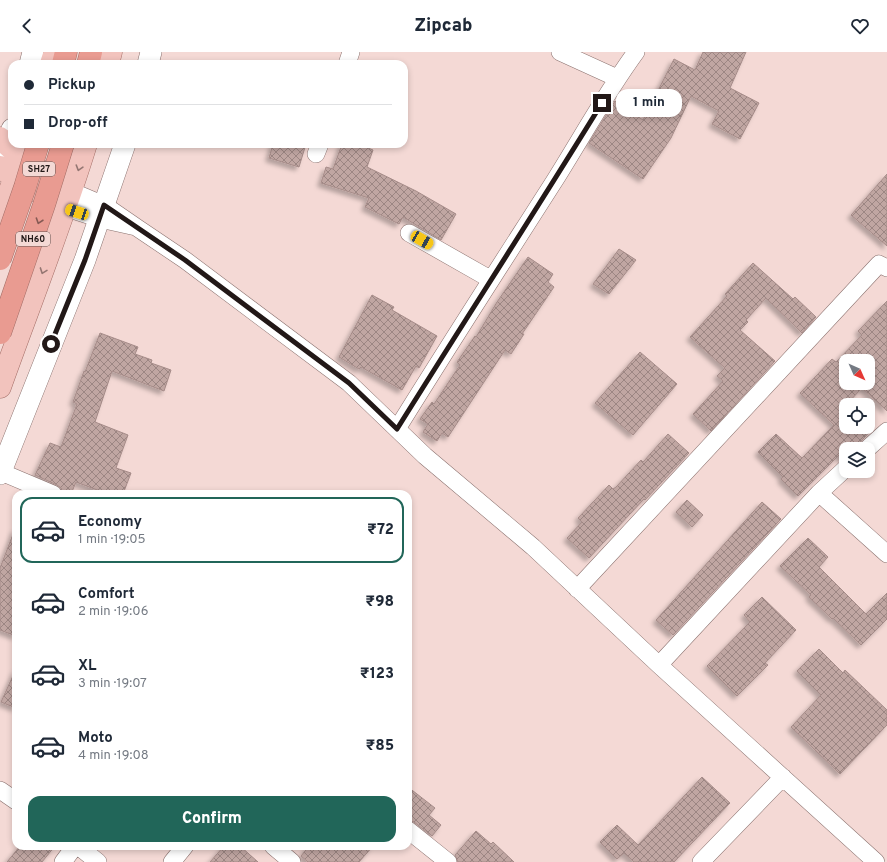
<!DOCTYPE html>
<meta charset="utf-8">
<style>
body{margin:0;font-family:Overpass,sans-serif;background:#f2f2f3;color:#1f2937;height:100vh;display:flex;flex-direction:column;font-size:15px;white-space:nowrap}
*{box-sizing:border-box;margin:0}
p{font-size:13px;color:#747a83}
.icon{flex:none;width:22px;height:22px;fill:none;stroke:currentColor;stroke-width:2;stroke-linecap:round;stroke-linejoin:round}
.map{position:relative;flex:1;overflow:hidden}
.sheet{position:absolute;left:12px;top:438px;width:400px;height:360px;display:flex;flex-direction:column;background:#fff;border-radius:12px;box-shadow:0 2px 6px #0003}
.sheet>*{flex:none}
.guide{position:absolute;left:8px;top:8px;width:400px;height:88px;border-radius:12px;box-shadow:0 2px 6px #0003;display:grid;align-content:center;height:88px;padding:0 16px;background:#fff}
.needle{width:26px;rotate:135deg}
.tools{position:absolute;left:839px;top:302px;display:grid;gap:8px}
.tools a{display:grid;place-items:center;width:36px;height:36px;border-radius:8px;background:#fff;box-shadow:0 2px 6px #0003;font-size:20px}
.end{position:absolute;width:18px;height:18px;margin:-9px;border:5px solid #221817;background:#fff;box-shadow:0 0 0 2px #fff}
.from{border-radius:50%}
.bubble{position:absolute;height:28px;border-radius:12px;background:#fff;box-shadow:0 2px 6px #0003;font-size:13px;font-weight:800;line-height:28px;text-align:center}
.car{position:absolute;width:12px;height:24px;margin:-12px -6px;border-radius:5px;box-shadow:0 0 3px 1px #0007;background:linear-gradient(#f5c518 24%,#345 0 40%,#f5c518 0 76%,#345 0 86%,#f5c518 0)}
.guide b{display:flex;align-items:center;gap:14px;height:38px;font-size:15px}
.guide b+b{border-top:1px solid #e0e1e3}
.guide i{width:10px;height:10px;background:#1f2937}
ul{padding:7px 0 0;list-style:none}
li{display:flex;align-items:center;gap:12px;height:66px;margin:0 8px 6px;padding:0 8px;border:2px solid transparent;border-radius:12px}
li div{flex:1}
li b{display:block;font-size:15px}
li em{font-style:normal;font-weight:800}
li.on{border-color:#216659}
li>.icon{width:36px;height:36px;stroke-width:1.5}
.cta{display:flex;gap:8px;margin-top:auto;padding:8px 16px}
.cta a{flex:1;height:46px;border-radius:12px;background:#216659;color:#fff;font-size:16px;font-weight:800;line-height:46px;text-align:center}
header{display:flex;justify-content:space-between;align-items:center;height:52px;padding:0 16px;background:#fff;font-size:18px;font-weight:800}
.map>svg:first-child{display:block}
</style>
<header><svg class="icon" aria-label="back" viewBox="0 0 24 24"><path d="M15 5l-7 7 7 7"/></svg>Zipcab<svg class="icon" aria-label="heart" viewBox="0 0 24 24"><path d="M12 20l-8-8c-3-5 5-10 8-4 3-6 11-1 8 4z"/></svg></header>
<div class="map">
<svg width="887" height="810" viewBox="0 0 887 810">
<defs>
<pattern id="building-cross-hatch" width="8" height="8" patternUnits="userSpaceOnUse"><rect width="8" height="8" fill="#c0a6a2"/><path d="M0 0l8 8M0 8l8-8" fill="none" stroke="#9c8683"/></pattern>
<filter id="shadow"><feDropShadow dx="-3.5" dy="3.5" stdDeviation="2" flood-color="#0004"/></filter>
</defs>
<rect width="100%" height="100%" fill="#f4d9d5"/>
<!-- building -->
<path fill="url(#building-cross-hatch)" stroke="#a68c89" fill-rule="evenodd" filter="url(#shadow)" d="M 703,0 L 746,0 L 730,36 L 759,51 L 740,87 L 712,72 L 719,59 L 691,44 L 671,86 L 643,127 L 589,91 L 615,49 L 643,68 L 674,7 L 695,18 Z
M 273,92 L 306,92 L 299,115 L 269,106 Z
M 342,92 L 358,92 L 373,98 L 367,115 L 416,139 L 456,162 L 441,188 L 403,165 L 399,172 L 365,155 L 369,146 L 321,131 L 326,115 L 333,117 Z
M 887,122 L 887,194 L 851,163 Z
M 619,197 L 636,208 L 609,242 L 593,232 Z
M 528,205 L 553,222 L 548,230 L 554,235 L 522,282 L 524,282 L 511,302 L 505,298 L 448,385 L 442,381 L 437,389 L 423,380 L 428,372 L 420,367 L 432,350 L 434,352 L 460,313 L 457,310 L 475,284 L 476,285 L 497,250 Z
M 753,211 L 793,247 L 795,245 L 816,265 L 802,281 L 766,246 L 746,268 L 748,270 L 740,278 L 775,309 L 711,379 L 693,362 L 723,329 L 717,324 L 725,316 L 690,285 L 727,244 L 725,242 Z
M 372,243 L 394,255 L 392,258 L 437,284 L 419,316 L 416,314 L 402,338 L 361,315 L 359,317 L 339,305 Z
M 887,249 L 887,359 L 862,336 L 846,353 L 846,375 L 874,375 L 854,397 L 846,397 L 846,406 L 843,407 L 839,403 L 798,444 L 781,427 L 783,425 L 758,400 L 776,382 L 802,406 L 834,373 L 800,341 L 832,307 L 836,310 L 862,283 L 858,279 ZM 846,309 L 868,309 L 868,331 L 846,331 Z
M 100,281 L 138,295 L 135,302 L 152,308 L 151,311 L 171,318 L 164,339 L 112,319 L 95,370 L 128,383 L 116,416 L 131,421 L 123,442 L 108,442 L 76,430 L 71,442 L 63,442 L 61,436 L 57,433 L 35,423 L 50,391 L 61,395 L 77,352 L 73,350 L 84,319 L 85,320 Z
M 640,300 L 677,332 L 633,383 L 595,351 Z
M 668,382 L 689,401 L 645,448 L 644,447 L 589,506 L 567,486 L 582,470 L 578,466 L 609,433 L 613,437 L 616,435 L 641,408 L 643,410 Z
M 687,448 L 703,463 L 692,475 L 676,460 Z
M 762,450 L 781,467 L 673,583 L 656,568 Z
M 15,477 L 16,477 L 16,584 L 0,578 L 0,516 Z
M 808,486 L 828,505 L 819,515 L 866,562 L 887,541 L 887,567 L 861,593 L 833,566 L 832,567 L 809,545 L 811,543 L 780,514 Z
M 762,545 L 796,578 L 765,611 L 768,613 L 737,644 L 707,614 L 750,570 L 744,563 Z
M 819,597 L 843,621 L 845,618 L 887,658 L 887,673 L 840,722 L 791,675 L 821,643 L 797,619 Z
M 16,617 L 16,656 L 1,650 Z
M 702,725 L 730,751 L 674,810 L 634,810 L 624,801 L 617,807 L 600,790 L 617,773 L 638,793 Z
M 408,735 L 435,756 L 429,763 L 441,773 L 432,784 L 414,770 L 408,768 Z
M 476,779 L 491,792 L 493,790 L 514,810 L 458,810 L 455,803 Z
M 20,794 L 55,794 L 42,810 L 7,810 Z
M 224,794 L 240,794 L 258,810 L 210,810 Z
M 309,794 L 373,794 L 359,810 L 308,810 L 301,804 Z"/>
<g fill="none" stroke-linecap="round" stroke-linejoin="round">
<defs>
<path id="minor" d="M 560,0 L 617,26
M 347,12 L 351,0
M 316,102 L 320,92
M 66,156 L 100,167 L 136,175 L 104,153 L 71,139
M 136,175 L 185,208 L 349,331 L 425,404 L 533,495 L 659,613 L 876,810
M 409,181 L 490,227
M 397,377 C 449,293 502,211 555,128 C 582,85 606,41 636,0
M 867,397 L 887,379
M 1,420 L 53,442
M 819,441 L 887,502
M 577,537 L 879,212 L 887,216
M 659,613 L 819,441 L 846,416
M 0,738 L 16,749
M 408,778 L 448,810
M 78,794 L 98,810
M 273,794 L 292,810
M 63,810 L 75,794
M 172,810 L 185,794
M 701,810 L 783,725"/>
<path id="tertiary" d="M 30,12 L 33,0
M 148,12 L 151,0
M 2,109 L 12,77
M 0,422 L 85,208 L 125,92"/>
<path id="primary" d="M 51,12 L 55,0
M 108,12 L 111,0
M 0,86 L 23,107 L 68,137
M 0,115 L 15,126 L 63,154
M 0,166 L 26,94
M 0,335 C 29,254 61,174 86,92"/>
<path id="motorway" d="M 63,12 L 66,0
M 88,12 L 91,0"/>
</defs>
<!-- minor casing -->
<use href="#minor" stroke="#8a716e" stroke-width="18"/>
<!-- tertiary casing -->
<use href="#tertiary" stroke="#8a716e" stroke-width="22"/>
<!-- primary casing -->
<use href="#primary" stroke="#a36d66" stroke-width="23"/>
<!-- motorway casing -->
<use href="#motorway" stroke="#a36d66" stroke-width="23"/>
<!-- minor -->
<use href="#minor" stroke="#fff" stroke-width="17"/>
<!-- tertiary -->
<use href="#tertiary" stroke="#fff" stroke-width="21"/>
<!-- primary -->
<use href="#primary" stroke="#f2c3bd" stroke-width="22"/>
<!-- motorway -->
<use href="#motorway" stroke="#e99b91" stroke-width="22"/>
<defs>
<path id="motorway-bridge" d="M 0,207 L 25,135 L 38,92
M 0,281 L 44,153 L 63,92"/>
</defs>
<!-- motorway-bridge casing -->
<use href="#motorway-bridge" stroke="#a36d66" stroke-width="23" stroke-linecap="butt"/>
<!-- motorway-bridge -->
<use href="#motorway-bridge" stroke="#e99b91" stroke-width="22"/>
</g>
<!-- one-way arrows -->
<defs><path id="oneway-chevron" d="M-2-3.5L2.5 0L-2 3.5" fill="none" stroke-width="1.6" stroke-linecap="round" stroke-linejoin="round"/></defs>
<g stroke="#947672">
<use href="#oneway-chevron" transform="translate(79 116) rotate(107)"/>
<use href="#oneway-chevron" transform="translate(43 219) rotate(110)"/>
</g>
<use stroke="#865a54" href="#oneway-chevron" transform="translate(39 169) rotate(109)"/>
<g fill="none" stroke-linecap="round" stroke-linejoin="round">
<!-- route -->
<path stroke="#221817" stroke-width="5" d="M 51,292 L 85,208 L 104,153 L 185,208 L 349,331 L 397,377 C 465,268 535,160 602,51"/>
</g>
<g text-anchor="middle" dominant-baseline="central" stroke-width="3" stroke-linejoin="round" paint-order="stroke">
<!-- shield labels -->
<g fill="#f4d9d5" stroke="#615250" stroke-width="1">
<rect x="23" y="110" width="32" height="14" rx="3"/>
<rect x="16" y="180" width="34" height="14" rx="3"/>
</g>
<g font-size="9" font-weight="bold" fill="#221817">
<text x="39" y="117">SH27</text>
<text x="33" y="187">NH60</text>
</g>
</g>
</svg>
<div class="tools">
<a><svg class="needle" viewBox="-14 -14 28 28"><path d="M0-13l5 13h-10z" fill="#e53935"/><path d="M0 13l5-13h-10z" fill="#747a83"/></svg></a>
<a><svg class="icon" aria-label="locate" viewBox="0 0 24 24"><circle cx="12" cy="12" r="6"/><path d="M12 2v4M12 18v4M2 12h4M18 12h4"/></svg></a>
<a><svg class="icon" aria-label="layers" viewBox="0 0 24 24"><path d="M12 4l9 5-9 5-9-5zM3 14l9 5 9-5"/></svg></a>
</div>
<i class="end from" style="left:51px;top:292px"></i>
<i class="end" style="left:602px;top:51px"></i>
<div class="bubble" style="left:616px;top:37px;width:66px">1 min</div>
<i class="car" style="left:77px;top:160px;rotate:288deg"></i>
<i class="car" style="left:422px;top:188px;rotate:120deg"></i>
<div class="guide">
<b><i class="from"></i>Pickup</b>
<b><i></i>Drop-off</b>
</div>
<section class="sheet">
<ul>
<li class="on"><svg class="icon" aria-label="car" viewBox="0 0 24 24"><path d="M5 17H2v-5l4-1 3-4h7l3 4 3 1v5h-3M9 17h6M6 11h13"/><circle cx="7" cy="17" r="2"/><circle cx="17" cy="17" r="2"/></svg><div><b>Economy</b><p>1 min · 19:05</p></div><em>₹72</em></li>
<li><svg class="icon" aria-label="car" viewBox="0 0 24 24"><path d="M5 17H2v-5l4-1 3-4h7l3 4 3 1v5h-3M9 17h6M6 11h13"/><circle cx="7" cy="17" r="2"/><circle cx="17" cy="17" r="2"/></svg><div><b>Comfort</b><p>2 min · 19:06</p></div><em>₹98</em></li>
<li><svg class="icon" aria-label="car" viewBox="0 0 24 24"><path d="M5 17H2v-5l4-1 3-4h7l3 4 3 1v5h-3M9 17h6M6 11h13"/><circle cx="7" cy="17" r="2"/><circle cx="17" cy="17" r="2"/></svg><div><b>XL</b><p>3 min · 19:07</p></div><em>₹123</em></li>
<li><svg class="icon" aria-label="car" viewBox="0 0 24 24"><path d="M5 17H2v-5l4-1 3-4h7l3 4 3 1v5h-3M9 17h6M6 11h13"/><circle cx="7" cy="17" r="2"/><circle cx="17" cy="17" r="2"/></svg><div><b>Moto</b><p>4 min · 19:08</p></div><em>₹85</em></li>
</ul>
<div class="cta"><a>Confirm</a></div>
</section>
</div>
